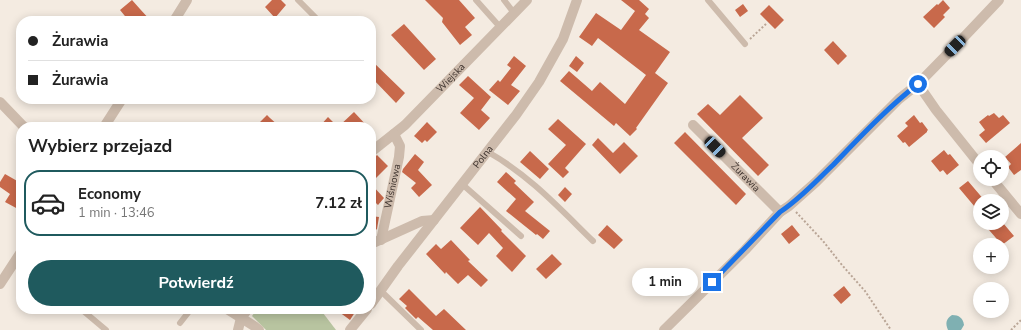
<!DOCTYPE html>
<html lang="pl">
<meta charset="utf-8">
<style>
body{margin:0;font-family:"Nunito Sans",sans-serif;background:#f2f2f2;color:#222;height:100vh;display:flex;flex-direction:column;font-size:15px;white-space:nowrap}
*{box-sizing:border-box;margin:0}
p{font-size:13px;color:#767676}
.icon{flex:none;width:22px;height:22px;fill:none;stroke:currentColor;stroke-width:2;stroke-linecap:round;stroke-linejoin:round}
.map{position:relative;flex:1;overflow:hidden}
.side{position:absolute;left:16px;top:122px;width:360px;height:192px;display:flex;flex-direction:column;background:#fff;border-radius:16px;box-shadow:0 2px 10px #0003}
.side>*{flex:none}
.top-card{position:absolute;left:16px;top:16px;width:360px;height:88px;border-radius:16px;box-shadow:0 2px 10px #0003;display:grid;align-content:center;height:88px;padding:0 12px;background:#fff}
.buttons{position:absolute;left:973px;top:150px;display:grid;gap:8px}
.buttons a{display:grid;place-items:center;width:36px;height:36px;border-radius:50%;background:#fff;box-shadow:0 2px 10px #0003;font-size:20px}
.end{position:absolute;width:18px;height:18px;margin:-9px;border:5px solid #1a73e8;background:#fff;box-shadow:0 0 0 2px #fff}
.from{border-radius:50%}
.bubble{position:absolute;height:28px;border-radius:14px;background:#fff;box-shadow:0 2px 10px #0003;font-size:13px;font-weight:700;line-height:28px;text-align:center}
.car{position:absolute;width:12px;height:24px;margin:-12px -6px;border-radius:5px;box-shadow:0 0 3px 1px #0007;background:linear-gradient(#222 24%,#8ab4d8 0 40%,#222 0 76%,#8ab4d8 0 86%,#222 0)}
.top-card b{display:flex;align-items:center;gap:14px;height:38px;font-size:15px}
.top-card b+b{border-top:1px solid #e0e0e0}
.top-card i{width:10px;height:10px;background:#222}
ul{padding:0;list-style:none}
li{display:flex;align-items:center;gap:12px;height:66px;margin:0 8px 6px;padding:0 4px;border:2px solid #e0e0e0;border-radius:16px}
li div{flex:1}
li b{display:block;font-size:15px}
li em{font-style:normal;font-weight:700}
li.selected{border-color:#1f5a5e}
li>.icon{width:36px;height:36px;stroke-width:1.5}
h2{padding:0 12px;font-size:18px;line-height:48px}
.action{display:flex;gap:8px;margin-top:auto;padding:8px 12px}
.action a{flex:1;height:46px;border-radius:24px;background:#1f5a5e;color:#fff;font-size:16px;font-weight:700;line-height:46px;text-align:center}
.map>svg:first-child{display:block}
</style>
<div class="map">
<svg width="1021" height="330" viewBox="0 0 1021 330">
<rect width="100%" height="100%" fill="#f4ebe1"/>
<!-- green -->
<path fill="#b8c4a0" d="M 257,309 L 320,309 L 336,330 L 266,330 L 252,316 Z"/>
<!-- water -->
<path fill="#7fb0b2" d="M 952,315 C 959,315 963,318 964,325 L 961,330 L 948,330 C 945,323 946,319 952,315 Z"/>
<!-- building -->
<path fill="#c8694b" d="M 132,0 L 140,9 L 151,21 L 129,21 L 120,10 Z
M 272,0 L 281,0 L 286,5 L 275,18 L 265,7 Z
M 425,0 L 459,0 L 475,18 L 465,27 L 472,35 L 460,45 L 442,22 L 443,18 Z
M 621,0 L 639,0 L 649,9 L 645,14 L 649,18 L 639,30 L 670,52 L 655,73 L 668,83 L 636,128 L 637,129 L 630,136 L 616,123 L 614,126 L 560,81 L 569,71 L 592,91 L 600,82 L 625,104 L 646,75 L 598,38 L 592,46 L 579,37 L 596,13 L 621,30 L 635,11 Z
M 943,0 L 950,8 L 943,15 L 945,17 L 934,28 L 923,17 L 937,4 L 938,5 Z
M 743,4 L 748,11 L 740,17 L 735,10 Z
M 769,5 L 784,20 L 775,29 L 760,14 Z
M 404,24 L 436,59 L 424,70 L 391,35 Z
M 833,41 L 847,56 L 838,65 L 824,50 Z
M 514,56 L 526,66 L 511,85 L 520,91 L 508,105 L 489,90 L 498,80 L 500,82 L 511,68 L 507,65 Z
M 576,56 L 584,63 L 577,72 L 569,66 Z
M 371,60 L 405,93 L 396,103 L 371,77 Z
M 468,76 L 491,97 L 481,110 L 490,118 L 479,130 L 460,113 L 474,98 L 459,85 Z
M 740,95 L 763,118 L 742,138 L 769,165 L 758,176 L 697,114 L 708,104 L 720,115 Z
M 354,112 L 368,127 L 319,127 L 328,117 L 338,127 Z
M 994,113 L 999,118 L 1003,115 L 1010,123 L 986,143 L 979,135 L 985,130 L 979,122 L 988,115 L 989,116 Z
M 267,115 L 270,118 L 280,127 L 255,127 Z
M 914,115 L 920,123 L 922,122 L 928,130 L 927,131 L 927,132 L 909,147 L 905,142 L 903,143 L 897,136 L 908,126 L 905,123 Z
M 558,119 L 586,144 L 565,168 L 569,172 L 563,178 L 548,164 L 566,145 L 548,129 Z
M 427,122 L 437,132 L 427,142 L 425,140 L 422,143 L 414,136 Z
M 685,132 L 746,194 L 736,205 L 674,143 Z
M 598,138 L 613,153 L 624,142 L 638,156 L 620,174 L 592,145 Z
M 1021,143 L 1021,170 L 1014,175 L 1008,167 L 1011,164 L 1005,157 Z
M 944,150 L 948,155 L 950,154 L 959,165 L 947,175 L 943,170 L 940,172 L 931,161 Z
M 530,151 L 549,169 L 540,179 L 520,162 Z
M 415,154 L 424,162 L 418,170 L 432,185 L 419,197 L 411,188 L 416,183 L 402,172 L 403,169 Z
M 377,155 L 388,166 L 371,183 L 371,161 Z
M 506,172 L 516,181 L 514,183 L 534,202 L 525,211 L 550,231 L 543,239 L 537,234 L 536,235 L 506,211 L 516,199 L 497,182 Z
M 5,174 L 19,182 L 16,186 L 21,189 L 21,204 L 18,209 L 5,202 L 10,194 L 0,187 L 0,182 Z
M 968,181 L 985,201 L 980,201 L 980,213 L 959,188 Z
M 371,184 L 384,198 L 378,205 L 371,198 Z
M 565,187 L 572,194 L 565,202 L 558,195 Z
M 480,207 L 502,230 L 501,231 L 526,256 L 512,272 L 496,256 L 503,248 L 489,233 L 478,245 L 460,228 Z
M 371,216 L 379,217 L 377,229 L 371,234 Z
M 983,223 L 1003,223 L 1014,236 L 1002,245 Z
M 607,225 L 623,240 L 614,249 L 598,235 Z
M 792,225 L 800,235 L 789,244 L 781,234 Z
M 451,240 L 470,260 L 468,261 L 488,280 L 481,287 L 468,275 L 458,284 L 446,272 L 445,274 L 426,254 L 436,244 L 441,249 Z
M 552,254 L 562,264 L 546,279 L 536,269 Z
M 844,286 L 851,295 L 841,304 L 833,295 Z
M 409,289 L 436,316 L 444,309 L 466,330 L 433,330 L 418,317 L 416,319 L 405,308 L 407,306 L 399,299 Z
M 335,309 L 357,309 L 350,320 Z"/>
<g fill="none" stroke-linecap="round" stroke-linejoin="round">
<!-- path -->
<path stroke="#b9a596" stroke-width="2" stroke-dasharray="2 2" stroke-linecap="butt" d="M 750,39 L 767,23
M 796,212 L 823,241 L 842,265 L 865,291 L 891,330
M 310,309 L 311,311
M 1011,330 L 1021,320"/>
<!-- service -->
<path stroke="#cdbbac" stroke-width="6" d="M 298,0 L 319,21
M 476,0 L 500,27
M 504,0 L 514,13
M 708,0 L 745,44
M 488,152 C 529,175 560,209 593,241
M 462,184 L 521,236
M 381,291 L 421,330
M 81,309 L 106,330
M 180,323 L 191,309"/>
<!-- minor -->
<g stroke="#cdbbac" stroke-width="10">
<path d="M 918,84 L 936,110 L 980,165"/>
<path d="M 0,102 L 24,127"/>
<path id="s1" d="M 693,125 L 780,212"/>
<path id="s2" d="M 371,152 L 405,125 L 527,0"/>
<path d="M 992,179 L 1021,214"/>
<path id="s3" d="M 381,240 L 399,157 L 400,146 L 394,134"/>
<path d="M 371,244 L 422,221 L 434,220"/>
<path id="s4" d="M 371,304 L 398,266 L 516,115 L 539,82 L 563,39 L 577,0"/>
<path d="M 227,309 L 254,326 L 259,330"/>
<path d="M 238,330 L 241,318 L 248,309"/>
<path d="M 350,330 L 367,309"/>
<path d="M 664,330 L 745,250 L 780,212 L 789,206 L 816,182 L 899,99 L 918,84 L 964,37 L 999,0"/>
</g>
<!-- tertiary -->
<path stroke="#cdbbac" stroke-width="10" d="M 174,21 L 187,0
M 104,127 L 122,99
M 0,284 L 21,252"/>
</g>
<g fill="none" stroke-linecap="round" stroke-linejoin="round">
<!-- route -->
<path stroke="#1a73e8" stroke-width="5" d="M 712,282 L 780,212 C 800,199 816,181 833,165 C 860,137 887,108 918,84"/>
</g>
<g text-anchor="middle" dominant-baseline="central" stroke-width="3" stroke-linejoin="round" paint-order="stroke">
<!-- street labels -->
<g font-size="10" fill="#3b302b" stroke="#fbf5ee">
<text stroke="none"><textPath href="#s2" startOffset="109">Wiejska</textPath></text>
<text stroke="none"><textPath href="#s4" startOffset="185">Polna</textPath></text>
<text stroke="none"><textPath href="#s1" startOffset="74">Żurawia</textPath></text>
<text stroke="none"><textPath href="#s3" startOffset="55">Wiśniowa</textPath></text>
</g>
</g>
</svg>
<div class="buttons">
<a><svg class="icon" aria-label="locate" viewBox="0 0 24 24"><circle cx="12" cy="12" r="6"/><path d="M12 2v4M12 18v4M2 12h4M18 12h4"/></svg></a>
<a><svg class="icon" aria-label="layers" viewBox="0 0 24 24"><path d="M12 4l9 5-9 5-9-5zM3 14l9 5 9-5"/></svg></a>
<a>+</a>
<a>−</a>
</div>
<i class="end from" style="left:918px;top:84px"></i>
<i class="end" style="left:712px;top:282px"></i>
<div class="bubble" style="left:632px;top:268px;width:66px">1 min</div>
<i class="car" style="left:955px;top:46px;rotate:225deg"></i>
<i class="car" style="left:715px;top:147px;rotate:135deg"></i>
<div class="top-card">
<b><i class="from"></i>Żurawia</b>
<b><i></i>Żurawia</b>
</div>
<section class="side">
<h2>Wybierz przejazd</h2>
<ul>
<li class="selected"><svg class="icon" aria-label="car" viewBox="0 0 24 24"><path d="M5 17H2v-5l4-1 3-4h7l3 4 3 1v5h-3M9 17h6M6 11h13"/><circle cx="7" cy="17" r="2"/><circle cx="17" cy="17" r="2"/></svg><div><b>Economy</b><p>1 min · 13:46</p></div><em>7.12 zł</em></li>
</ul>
<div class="action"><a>Potwierdź</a></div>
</section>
</div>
